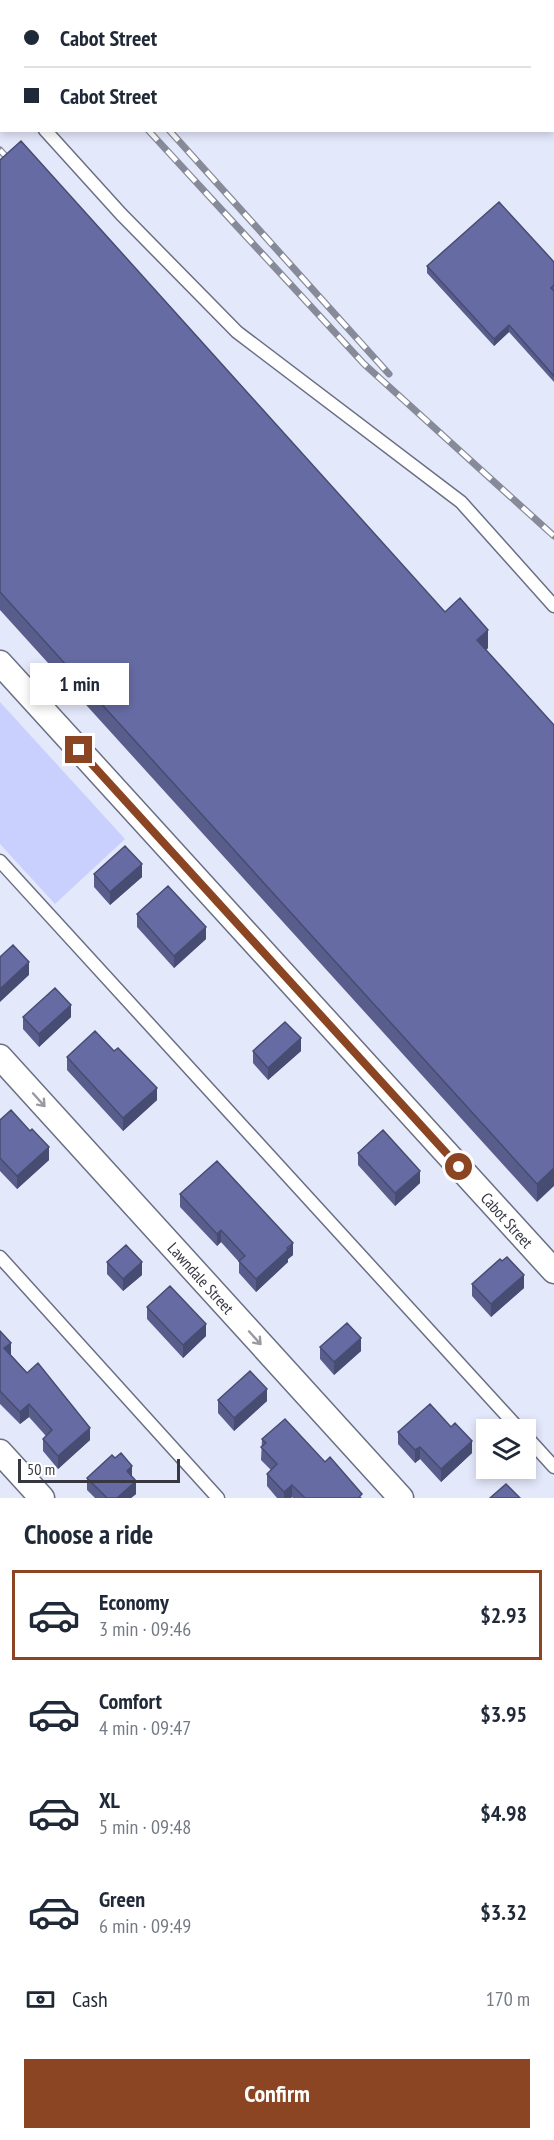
<!DOCTYPE html>
<meta charset="utf-8">
<style>
body{margin:0;font-family:"PT Sans Narrow",sans-serif;background:#f6f6f7;color:#1f2937;height:100vh;display:flex;flex-direction:column;font-size:22px;white-space:nowrap}
*{box-sizing:border-box;margin:0}
p{font-size:20px;color:#747a83}
.icon{flex:none;width:33px;height:33px;fill:none;stroke:currentColor;stroke-width:2;stroke-linecap:round;stroke-linejoin:round}
.map{position:relative;height:1498px;overflow:hidden}
.panel{display:flex;flex-direction:column;background:#fff;flex:1}
.panel>*{flex:none}
.banner{position:absolute;left:0px;top:0px;width:555px;height:132px;box-shadow:0 3px 9px #0003;display:grid;align-content:center;height:132px;padding:0 24px;background:#fff}
.tools{position:absolute;left:476px;top:1419px;display:grid;gap:12px}
.tools a{display:grid;place-items:center;width:60px;height:60px;border-radius:0px;background:#fff;box-shadow:0 3px 9px #0003;font-size:30px}
.scale{position:absolute;left:18px;bottom:15px;width:162px;box-sizing:border-box;padding-left:6px;border:3px solid #363741;border-top:0;font-size:16px;line-height:21px;white-space:nowrap;color:#363741;-webkit-text-stroke:4px #fff;paint-order:stroke}
.end{position:absolute;width:27px;height:27px;margin:-14px;border:8px solid #8c4523;background:#fff;box-shadow:0 0 0 3px #fff}
.from{border-radius:50%}
.bubble{position:absolute;height:42px;border-radius:0px;background:#fff;box-shadow:0 3px 9px #0003;font-size:20px;font-weight:800;line-height:42px;text-align:center}
.banner b{display:flex;align-items:center;gap:21px;height:57px;font-size:22px}
.banner b+b{border-top:2px solid #e0e1e3}
.banner i{width:15px;height:15px;background:#1f2937}
ul{padding:0;list-style:none}
li{display:flex;align-items:center;gap:18px;height:90px;margin:0 12px 9px;padding:0 12px;border:3px solid transparent;border-radius:0px}
li div{flex:1}
li b{display:block;font-size:22px}
li em{font-style:normal;font-weight:800}
li.current{border-color:#8c4523}
li>.icon{width:54px;height:54px;stroke-width:1.5}
h2{padding:0 24px;font-size:27px;line-height:72px}
.pay{display:flex;align-items:center;gap:15px;height:66px;padding:0 24px;font-size:22px}
.pay p{margin-inline-start:auto}
.action{display:flex;gap:12px;margin-top:auto;padding:12px 24px}
.action a{flex:1;height:69px;border-radius:0px;background:#8c4523;color:#fff;font-size:24px;font-weight:800;line-height:69px;text-align:center}
.map>svg:first-child{display:block}
</style>
<div class="map">
<svg width="554" height="1498" viewBox="0 0 554 1498">
<rect width="100%" height="100%" fill="#e4e8fb"/>
<!-- green -->
<path fill="#c9d0fd" d="M 0,702 L 125,839 L 55,904 L 0,844 Z"/>
<g fill="none" stroke-linecap="round" stroke-linejoin="round">
<defs>
<path id="lane" d="M 0,81 L 2,83
M 45,130 L 121,214 L 237,332 L 461,502 L 554,606
M 0,861 L 520,1430
M 0,1257 L 218,1498
M 525,1435 L 554,1467"/>
<path id="street" d="M 0,663 L 554,1271
M 0,1057 L 401,1498
M 0,1452 L 42,1498"/>
</defs>
<!-- lane casing -->
<use href="#lane" stroke="#6b6f84" stroke-width="15"/>
<!-- street casing -->
<use href="#street" stroke="#6b6f84" stroke-width="27"/>
<!-- lane -->
<use href="#lane" stroke="#fff" stroke-width="12"/>
<!-- street -->
<use href="#street" stroke="#fff" stroke-width="24"/>
<defs>
<path id="rail" d="M 25,0 L 26,2
M 46,0 L 48,2
M 245,0 L 247,2
M 148,130 L 364,364 L 554,536
M 169,130 L 389,374
M 0,150 L 9,160"/>
</defs>
<!-- rail casing -->
<use href="#rail" stroke="#878a98" stroke-width="7"/>
<!-- rail -->
<use href="#rail" stroke="#fff" stroke-width="4.5" stroke-dasharray="14" stroke-linecap="butt"/>
</g>
<!-- wall -->
<path fill="#585d8c" d="M 0,160 L 445,612 L 488,648 L 486,650 L 554,725 L 537,1202 L 0,610 Z
M 554,262 L 554,382 L 509,332 L 494,346 L 427,273 L 427,266 Z
M 94,874 L 142,877 L 110,905 L 94,887 Z
M 137,914 L 206,939 L 174,968 L 137,927 Z
M 23,1017 L 71,1017 L 39,1047 L 23,1029 Z
M 114,1051 L 157,1100 L 123,1131 L 67,1070 L 67,1057 Z
M 253,1051 L 301,1051 L 268,1080 L 253,1063 Z
M 0,1120 L 49,1160 L 17,1189 L 0,1171 Z
M 358,1153 L 420,1183 L 395,1206 L 358,1165 Z
M 180,1194 L 293,1255 L 288,1259 L 288,1262 L 256,1292 L 239,1273 L 239,1262 L 221,1242 L 217,1246 L 180,1207 Z
M 107,1262 L 142,1275 L 123,1291 L 107,1274 Z
M 472,1284 L 524,1288 L 491,1317 L 472,1296 Z
M 147,1307 L 206,1336 L 183,1358 L 147,1319 Z
M 0,1331 L 11,1355 L 90,1440 L 58,1469 L 43,1451 L 43,1439 L 46,1436 L 29,1417 L 20,1424 L 0,1404 Z
M 320,1347 L 361,1351 L 334,1375 L 320,1359 Z
M 218,1400 L 267,1401 L 234,1431 L 218,1413 Z
M 451,1427 L 472,1453 L 441,1482 L 420,1459 L 415,1463 L 398,1444 L 398,1432 Z
M 262,1439 L 325,1462 L 362,1498 L 293,1498 L 292,1497 L 291,1498 L 277,1498 L 267,1486 L 267,1474 L 271,1470 L 261,1460 Z
M 132,1477 L 136,1494 L 131,1498 L 95,1498 L 87,1490 L 87,1478 Z"/>
<!-- shaded-wall -->
<path fill="#474c72" d="M 509,325 L 509,332 L 494,346 L 494,339 Z
M 488,630 L 488,648 L 477,658 L 477,640 Z
M 142,864 L 142,877 L 110,905 L 110,892 Z
M 206,927 L 206,939 L 174,968 L 174,956 Z
M 29,962 L 29,975 L 0,1002 L 0,989 Z
M 71,1005 L 71,1017 L 39,1047 L 39,1034 Z
M 301,1038 L 301,1051 L 268,1080 L 268,1068 Z
M 157,1088 L 157,1100 L 123,1131 L 123,1118 Z
M 49,1147 L 49,1160 L 17,1189 L 17,1176 Z
M 554,1168 L 554,1186 L 537,1202 L 537,1184 Z
M 420,1171 L 420,1183 L 395,1206 L 395,1193 Z
M 221,1230 L 221,1242 L 217,1246 L 217,1234 Z
M 293,1243 L 293,1255 L 288,1259 L 288,1262 L 256,1292 L 256,1279 Z
M 142,1262 L 142,1275 L 123,1291 L 123,1279 Z
M 524,1275 L 524,1288 L 491,1317 L 491,1304 Z
M 206,1324 L 206,1336 L 183,1358 L 183,1345 Z
M 361,1338 L 361,1351 L 334,1375 L 334,1362 Z
M 11,1343 L 11,1355 L 4,1348 Z
M 267,1389 L 267,1401 L 234,1431 L 234,1418 Z
M 29,1404 L 29,1417 L 20,1424 L 20,1412 Z
M 90,1428 L 90,1440 L 58,1469 L 58,1456 Z
M 472,1441 L 472,1453 L 441,1482 L 441,1469 Z
M 420,1447 L 420,1459 L 415,1463 L 415,1450 Z
M 132,1466 L 132,1478 L 127,1471 Z
M 136,1481 L 136,1494 L 131,1498 L 117,1498 Z
M 292,1485 L 292,1497 L 291,1498 L 284,1498 L 284,1492 Z"/>
<!-- building -->
<path fill="#666ca3" stroke="#474c72" stroke-width="1.5" d="M 21,141 L 445,612 L 460,598 L 488,630 L 477,640 L 554,725 L 554,1168 L 537,1184 L 0,592 L 0,160 Z
M 499,202 L 554,262 L 554,285 L 551,288 L 554,291 L 554,376 L 509,325 L 494,339 L 427,266 Z
M 125,846 L 142,864 L 110,892 L 94,874 Z
M 168,886 L 206,927 L 174,956 L 137,914 Z
M 13,945 L 29,962 L 0,989 L 0,957 Z
M 55,988 L 71,1005 L 39,1034 L 23,1017 Z
M 285,1022 L 301,1038 L 268,1068 L 253,1051 Z
M 95,1031 L 114,1051 L 118,1048 L 157,1088 L 123,1118 L 67,1057 Z
M 11,1110 L 30,1131 L 32,1129 L 49,1147 L 17,1176 L 0,1158 L 0,1120 Z
M 383,1130 L 420,1171 L 395,1193 L 358,1153 Z
M 217,1161 L 293,1243 L 287,1248 L 288,1250 L 256,1279 L 239,1261 L 245,1256 L 221,1230 L 217,1234 L 180,1194 Z
M 126,1245 L 142,1262 L 123,1279 L 107,1262 Z
M 507,1257 L 524,1275 L 491,1304 L 472,1284 L 500,1259 L 502,1261 Z
M 170,1286 L 206,1324 L 183,1345 L 147,1307 Z
M 347,1323 L 361,1338 L 334,1362 L 320,1347 Z
M 0,1331 L 11,1343 L 4,1348 L 27,1373 L 38,1363 L 90,1428 L 58,1456 L 43,1439 L 52,1430 L 29,1404 L 20,1412 L 0,1391 Z
M 250,1371 L 267,1389 L 234,1418 L 218,1400 Z
M 430,1404 L 451,1427 L 455,1423 L 472,1441 L 441,1469 L 420,1447 L 415,1450 L 398,1432 Z
M 285,1419 L 325,1462 L 330,1457 L 362,1494 L 358,1498 L 305,1498 L 292,1485 L 284,1492 L 267,1474 L 277,1464 L 261,1447 L 266,1443 L 262,1439 Z
M 121,1453 L 132,1466 L 127,1471 L 136,1481 L 117,1498 L 107,1498 L 87,1478 L 112,1455 L 115,1458 Z
M 506,1484 L 520,1498 L 490,1498 Z"/>
<!-- one-way arrows -->
<defs><path id="oneway-shaft" d="M-6 0H5M1.5-3L5.5 0L1.5 3" fill="none" stroke-width="1.6" stroke-linecap="round" stroke-linejoin="round" transform="scale(1.5)"/></defs>
<g stroke="#9a9ba0">
<use href="#oneway-shaft" transform="translate(39 1100) rotate(48)"/>
<use href="#oneway-shaft" transform="translate(255 1338) rotate(48)"/>
</g>
<g fill="none" stroke-linecap="round" stroke-linejoin="round">
<!-- route -->
<path stroke="#8c4523" stroke-width="8" d="M 79,750 L 459,1167"/>
</g>
<g text-anchor="middle" dominant-baseline="central" stroke-width="6" stroke-linejoin="round" paint-order="stroke">
<!-- street labels -->
<g font-size="16" fill="#363741" stroke="#fff">
<text transform="translate(507 1220) rotate(48)">Cabot Street</text>
<text transform="translate(201 1278) rotate(48)">Lawndale Street</text>
</g>
</g>
</svg>
<div class="tools">
<a><svg class="icon" aria-label="layers" viewBox="0 0 24 24"><path d="M12 4l9 5-9 5-9-5zM3 14l9 5 9-5"/></svg></a>
</div>
<div class="scale">50 m</div>
<i class="end from" style="left:459px;top:1167px"></i>
<i class="end" style="left:79px;top:750px"></i>
<div class="bubble" style="left:30px;top:663px;width:99px">1 min</div>
<div class="banner">
<b><i class="from"></i>Cabot Street</b>
<b><i></i>Cabot Street</b>
</div>
</div>
<section class="panel">
<h2>Choose a ride</h2>
<ul>
<li class="current"><svg class="icon" aria-label="car" viewBox="0 0 24 24"><path d="M5 17H2v-5l4-1 3-4h7l3 4 3 1v5h-3M9 17h6M6 11h13"/><circle cx="7" cy="17" r="2"/><circle cx="17" cy="17" r="2"/></svg><div><b>Economy</b><p>3 min · 09:46</p></div><em>$2.93</em></li>
<li><svg class="icon" aria-label="car" viewBox="0 0 24 24"><path d="M5 17H2v-5l4-1 3-4h7l3 4 3 1v5h-3M9 17h6M6 11h13"/><circle cx="7" cy="17" r="2"/><circle cx="17" cy="17" r="2"/></svg><div><b>Comfort</b><p>4 min · 09:47</p></div><em>$3.95</em></li>
<li><svg class="icon" aria-label="car" viewBox="0 0 24 24"><path d="M5 17H2v-5l4-1 3-4h7l3 4 3 1v5h-3M9 17h6M6 11h13"/><circle cx="7" cy="17" r="2"/><circle cx="17" cy="17" r="2"/></svg><div><b>XL</b><p>5 min · 09:48</p></div><em>$4.98</em></li>
<li><svg class="icon" aria-label="car" viewBox="0 0 24 24"><path d="M5 17H2v-5l4-1 3-4h7l3 4 3 1v5h-3M9 17h6M6 11h13"/><circle cx="7" cy="17" r="2"/><circle cx="17" cy="17" r="2"/></svg><div><b>Green</b><p>6 min · 09:49</p></div><em>$3.32</em></li>
</ul>
<div class="pay"><svg class="icon" aria-label="cash" viewBox="0 0 24 24"><path d="M3 7h18v10H3z"/><circle cx="12" cy="12" r="2"/></svg>Cash<p>170 m</p></div>
<div class="action"><a>Confirm</a></div>
</section>
